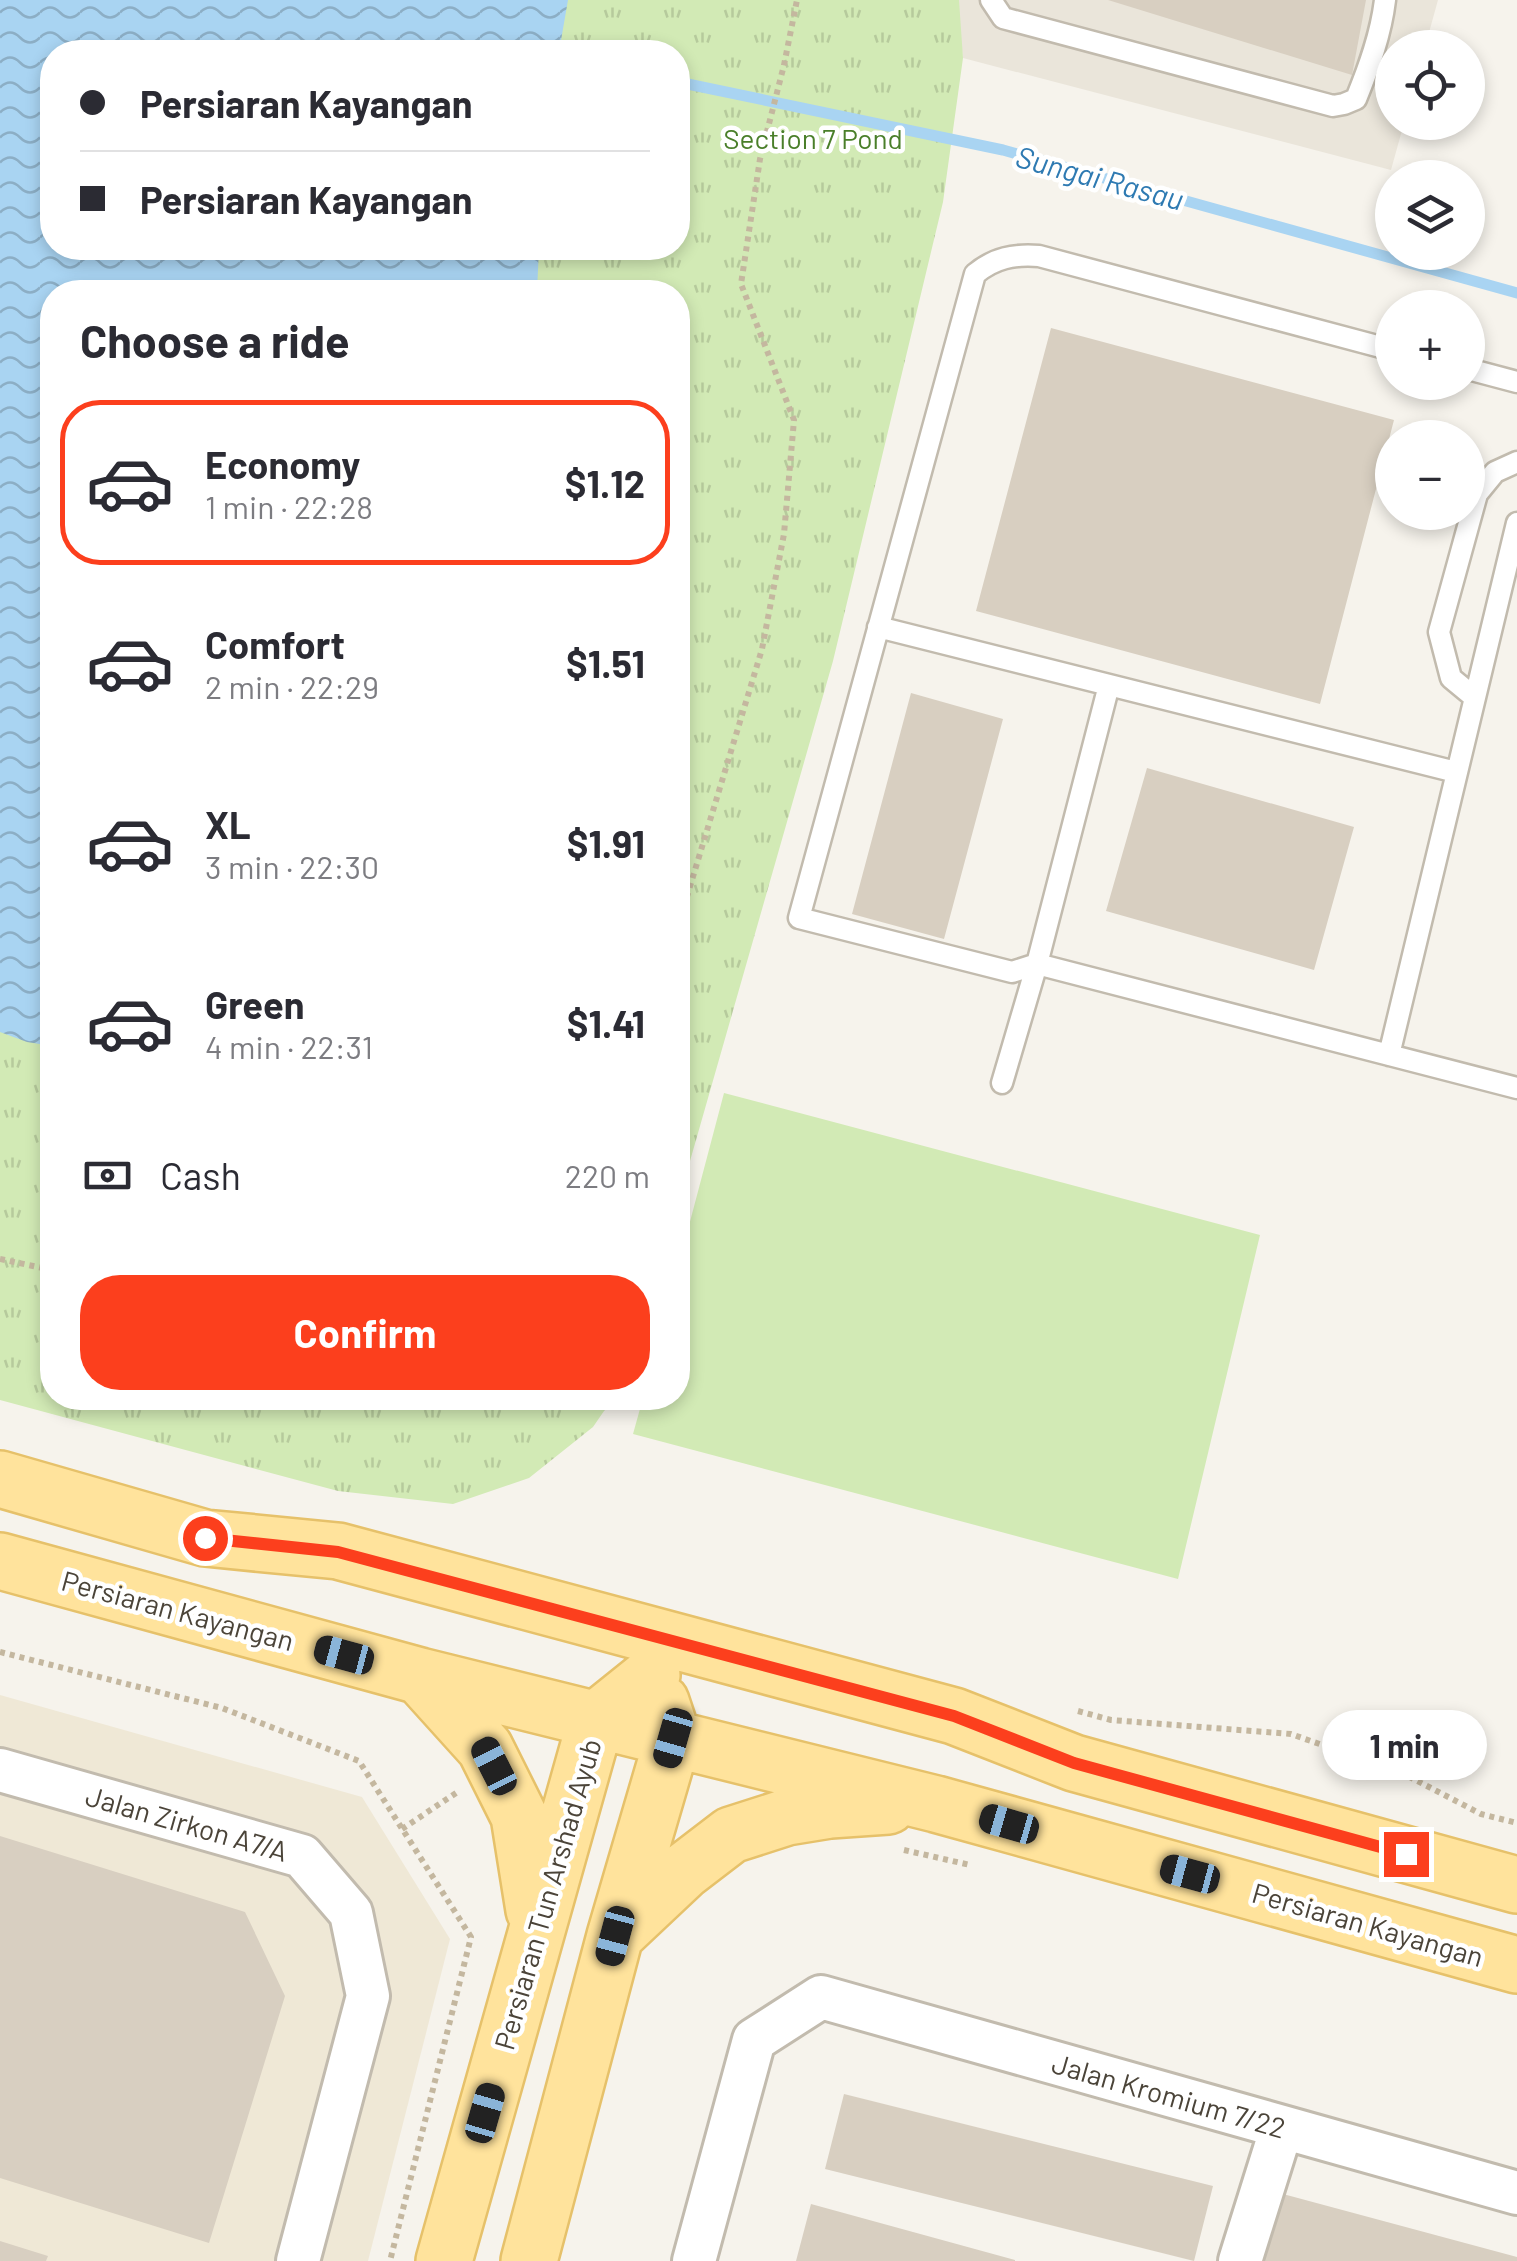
<!DOCTYPE html>
<meta charset="utf-8">
<style>
body{margin:0;font-family:Barlow,sans-serif;background:#f7f7f7;color:#2b2b33;height:100vh;display:flex;flex-direction:column;font-size:38px;white-space:nowrap}
*{box-sizing:border-box;margin:0}
p{font-size:32px;color:#7c7c81}
.icon{flex:none;width:55px;height:55px;fill:none;stroke:currentColor;stroke-width:2;stroke-linecap:round;stroke-linejoin:round}
.map{position:relative;flex:1;overflow:hidden}
.panel{position:absolute;left:40px;top:280px;width:650px;height:1130px;display:flex;flex-direction:column;background:#fff;border-radius:40px;box-shadow:0 5px 15px #0003}
.panel>*{flex:none}
.banner{position:absolute;left:40px;top:40px;width:650px;height:220px;border-radius:40px;box-shadow:0 5px 15px #0003;display:grid;align-content:center;height:220px;padding:0 40px;background:#fff}
.fabs{position:absolute;left:1375px;top:30px;display:grid;gap:20px}
.fabs a{display:grid;place-items:center;width:110px;height:110px;border-radius:50%;background:#fff;box-shadow:0 5px 15px #0003;font-size:50px}
.end{position:absolute;width:45px;height:45px;margin:-22px;border:12px solid #fc3f1d;background:#fff;box-shadow:0 0 0 5px #fff}
.from{border-radius:50%}
.bubble{position:absolute;height:70px;border-radius:35px;background:#fff;box-shadow:0 5px 15px #0003;font-size:32px;font-weight:700;line-height:70px;text-align:center}
.car{position:absolute;width:30px;height:60px;margin:-30px -15px;border-radius:12px;box-shadow:0 0 8px 2px #0007;background:linear-gradient(#222 24%,#8ab4d8 0 40%,#222 0 76%,#8ab4d8 0 86%,#222 0)}
.banner b{display:flex;align-items:center;gap:35px;height:95px;font-size:38px}
.banner b+b{border-top:2px solid #e1e1e2}
.banner i{width:25px;height:25px;background:#2b2b33}
ul{padding:0;list-style:none}
li{display:flex;align-items:center;gap:30px;height:165px;margin:0 20px 15px;padding:0 20px;border:5px solid transparent;border-radius:40px}
li div{flex:1}
li b{display:block;font-size:38px}
li em{font-style:normal;font-weight:700}
li.active{border-color:#fc3f1d}
li>.icon{width:90px;height:90px;stroke-width:1.5}
h2{padding:0 40px;font-size:45px;line-height:120px}
.pay{display:flex;align-items:center;gap:25px;height:110px;padding:0 40px;font-size:38px}
.pay p{margin-inline-start:auto}
.cta{display:flex;gap:20px;margin-top:auto;padding:20px 40px}
.cta a{flex:1;height:115px;border-radius:40px;background:#fc3f1d;color:#fff;font-size:40px;font-weight:700;line-height:115px;text-align:center}
.map>svg:first-child{display:block}
</style>
<div class="map">
<svg width="1517" height="2261" viewBox="0 0 1517 2261">
<defs>
<pattern id="park-tufts" width="24" height="20" patternUnits="userSpaceOnUse" patternTransform="scale(2.5)"><rect width="24" height="20" fill="#d2eab5"/><path d="M3 7l-1-3M5 7V3M7 7l1-3M15 17l-1-3M17 17v-4M19 17l1-3" fill="none" stroke="#b6ca9c"/></pattern>
<pattern id="water-waves" width="16" height="10" patternUnits="userSpaceOnUse" patternTransform="scale(2.5)"><rect width="16" height="10" fill="#a9d4f2"/><path d="M0 5q4-4 8 0t8 0" fill="none" stroke="#8caec5"/></pattern>
</defs>
<rect width="100%" height="100%" fill="#f6f3ec"/>
<!-- residential -->
<path fill="#eae5da" d="M 956,0 L 1438,0 L 1425,47 L 1392,48 L 1392,122 L 1404,123 L 1391,170 L 963,58 Z"/>
<!-- education -->
<path fill="#efe8d6" d="M 0,1695 L 362,1797 L 450,1939 L 368,2261 L 0,2261 Z"/>
<!-- park -->
<path fill="url(#park-tufts)" fill-rule="evenodd" d="M 0,0 L 959,0 L 963,58 L 943,202 L 833,661 L 678,1203 L 678,292 L 52,292 L 52,1398 L 613,1398 L 593,1427 L 529,1478 L 453,1504 L 338,1491 L 0,1400 ZM 52,52 L 678,52 L 678,248 L 52,248 Z"/>
<!-- pitch -->
<path fill="#d2eab5" d="M 724,1093 L 1260,1235 L 1178,1579 L 633,1434 L 643,1398 L 678,1398 L 678,1267 Z"/>
<!-- water -->
<path fill="url(#water-waves)" d="M 0,0 L 568,0 L 559,52 L 52,52 L 52,248 L 539,248 L 537,292 L 52,292 L 52,1046 L 27,1042 L 0,1032 Z"/>
<g fill="none" stroke-linecap="round" stroke-linejoin="round">
<!-- stream -->
<path stroke="#a9d4f2" stroke-width="11" d="M 678,82 L 1003,150 L 1517,293"/>
</g>
<!-- building -->
<path fill="#d8cfc1" d="M 1108,0 L 1366,0 L 1352,75 Z
M 1051,328 L 1394,420 L 1320,704 L 976,611 Z
M 911,693 L 1003,719 L 944,939 L 852,914 Z
M 1147,768 L 1354,827 L 1314,970 L 1106,911 Z
M 0,1836 L 245,1912 L 285,1996 L 209,2243 L 0,2178 Z
M 844,2094 L 1213,2186 L 1194,2261 L 825,2169 Z
M 1268,2190 L 1517,2257 L 1517,2261 L 1249,2261 Z
M 811,2204 L 1015,2260 L 1015,2261 L 796,2261 Z
M 0,2241 L 48,2256 L 46,2261 L 0,2261 Z"/>
<g fill="none" stroke-linecap="round" stroke-linejoin="round">
<defs>
<path id="lane" d="M 991,0 L 1003,18 L 1333,106 L 1344,104 L 1356,99 C 1369,67 1381,34 1385,0
M 1468,369 L 1517,382
M 878,627 L 1456,772
M 1109,685 L 1037,964 L 1012,972 L 799,918 L 975,274 C 994,258 1014,254 1039,256 L 1392,350
M 1474,697 L 1451,678 L 1439,632 L 1477,494 L 1495,472 L 1517,462
M 1389,1055 L 1517,523
M 1002,1083 L 1037,964 L 1517,1088"/>
<path id="street" d="M 0,1770 L 302,1856 L 351,1913 L 368,1996 L 298,2261
M 694,2261 L 754,2040 L 821,1997 L 1517,2193
M 1240,2261 L 1282,2127"/>
<path id="primary" d="M 0,1479 L 205,1538 L 338,1551 L 954,1716 L 1074,1763 L 1517,1885
M 0,1561 L 420,1676 L 936,1804 L 1517,1965
M 420,1676 L 485,1748 L 519,1816 L 534,1910
M 616,1935 L 684,1871 L 731,1835 L 787,1817 L 830,1810 L 888,1806
M 444,2261 L 596,1720 L 652,1675
M 529,2261 L 615,1936 L 673,1738 L 661,1702"/>
</defs>
<!-- lane casing -->
<use href="#lane" stroke="#c2bbae" stroke-width="25"/>
<!-- street casing -->
<use href="#street" stroke="#c2bbae" stroke-width="48"/>
<!-- primary casing -->
<use href="#primary" stroke="#e6c16a" stroke-width="60"/>
<!-- path -->
<path stroke="#c4b79f" stroke-width="6" stroke-dasharray="5 5" stroke-linecap="butt" d="M 678,926 L 762,649 L 784,534 L 794,420 L 741,284 L 760,159 L 784,65 L 797,0
M 0,1259 L 52,1270
M 0,1652 L 222,1708 L 359,1761 L 471,1937 L 390,2261
M 1078,1711 L 1111,1720 L 1291,1734 L 1402,1773 L 1481,1814 L 1517,1823
M 402,1829 L 459,1791
M 904,1850 L 970,1865"/>
<!-- lane -->
<use href="#lane" stroke="#fff" stroke-width="20"/>
<!-- street -->
<use href="#street" stroke="#fff" stroke-width="42"/>
<!-- primary -->
<use href="#primary" stroke="#ffe39c" stroke-width="55"/>
</g>
<g fill="none" stroke-linecap="round" stroke-linejoin="round">
<!-- route -->
<path stroke="#fc3f1d" stroke-width="12" d="M 205,1538 L 338,1552 L 954,1716 L 1074,1763 L 1406,1854"/>
</g>
<g text-anchor="middle" dominant-baseline="central" stroke-width="9" stroke-linejoin="round" paint-order="stroke">
<!-- park labels -->
<g font-size="28" fill="#4a7f2a" stroke="#fff">
<text x="813" y="138">Section 7 Pond</text>
</g>
<!-- street labels -->
<g font-size="28" fill="#4b4439" stroke="#fff">
<text transform="translate(178 1610) rotate(15)">Persiaran Kayangan</text>
<text transform="translate(187 1823) rotate(16)">Jalan Zirkon A7/A</text>
<text transform="translate(547 1894) rotate(-74)">Persiaran Tun Arshad Ayub</text>
<text transform="translate(1368 1924) rotate(16)">Persiaran Kayangan</text>
<text transform="translate(1169 2095) rotate(16)">Jalan Kromium 7/22</text>
</g>
<!-- water labels -->
<g font-size="30" font-style="italic" fill="#2e7ab2" stroke="#fff">
<text transform="translate(1100 177) rotate(15)">Sungai Rasau</text>
</g>
</g>
</svg>
<div class="fabs">
<a><svg class="icon" aria-label="locate" viewBox="0 0 24 24"><circle cx="12" cy="12" r="6"/><path d="M12 2v4M12 18v4M2 12h4M18 12h4"/></svg></a>
<a><svg class="icon" aria-label="layers" viewBox="0 0 24 24"><path d="M12 4l9 5-9 5-9-5zM3 14l9 5 9-5"/></svg></a>
<a>+</a>
<a>−</a>
</div>
<i class="end from" style="left:205px;top:1538px"></i>
<i class="end" style="left:1406px;top:1854px"></i>
<div class="bubble" style="left:1322px;top:1710px;width:165px">1 min</div>
<i class="car" style="left:344px;top:1655px;rotate:285deg"></i>
<i class="car" style="left:673px;top:1738px;rotate:196deg"></i>
<i class="car" style="left:494px;top:1766px;rotate:333deg"></i>
<i class="car" style="left:1009px;top:1824px;rotate:286deg"></i>
<i class="car" style="left:1190px;top:1874px;rotate:285deg"></i>
<i class="car" style="left:615px;top:1936px;rotate:195deg"></i>
<i class="car" style="left:485px;top:2113px;rotate:16deg"></i>
<div class="banner">
<b><i class="from"></i>Persiaran Kayangan</b>
<b><i></i>Persiaran Kayangan</b>
</div>
<section class="panel">
<h2>Choose a ride</h2>
<ul>
<li class="active"><svg class="icon" aria-label="car" viewBox="0 0 24 24"><path d="M5 17H2v-5l4-1 3-4h7l3 4 3 1v5h-3M9 17h6M6 11h13"/><circle cx="7" cy="17" r="2"/><circle cx="17" cy="17" r="2"/></svg><div><b>Economy</b><p>1 min · 22:28</p></div><em>$1.12</em></li>
<li><svg class="icon" aria-label="car" viewBox="0 0 24 24"><path d="M5 17H2v-5l4-1 3-4h7l3 4 3 1v5h-3M9 17h6M6 11h13"/><circle cx="7" cy="17" r="2"/><circle cx="17" cy="17" r="2"/></svg><div><b>Comfort</b><p>2 min · 22:29</p></div><em>$1.51</em></li>
<li><svg class="icon" aria-label="car" viewBox="0 0 24 24"><path d="M5 17H2v-5l4-1 3-4h7l3 4 3 1v5h-3M9 17h6M6 11h13"/><circle cx="7" cy="17" r="2"/><circle cx="17" cy="17" r="2"/></svg><div><b>XL</b><p>3 min · 22:30</p></div><em>$1.91</em></li>
<li><svg class="icon" aria-label="car" viewBox="0 0 24 24"><path d="M5 17H2v-5l4-1 3-4h7l3 4 3 1v5h-3M9 17h6M6 11h13"/><circle cx="7" cy="17" r="2"/><circle cx="17" cy="17" r="2"/></svg><div><b>Green</b><p>4 min · 22:31</p></div><em>$1.41</em></li>
</ul>
<div class="pay"><svg class="icon" aria-label="cash" viewBox="0 0 24 24"><path d="M3 7h18v10H3z"/><circle cx="12" cy="12" r="2"/></svg>Cash<p>220 m</p></div>
<div class="cta"><a>Confirm</a></div>
</section>
</div>
